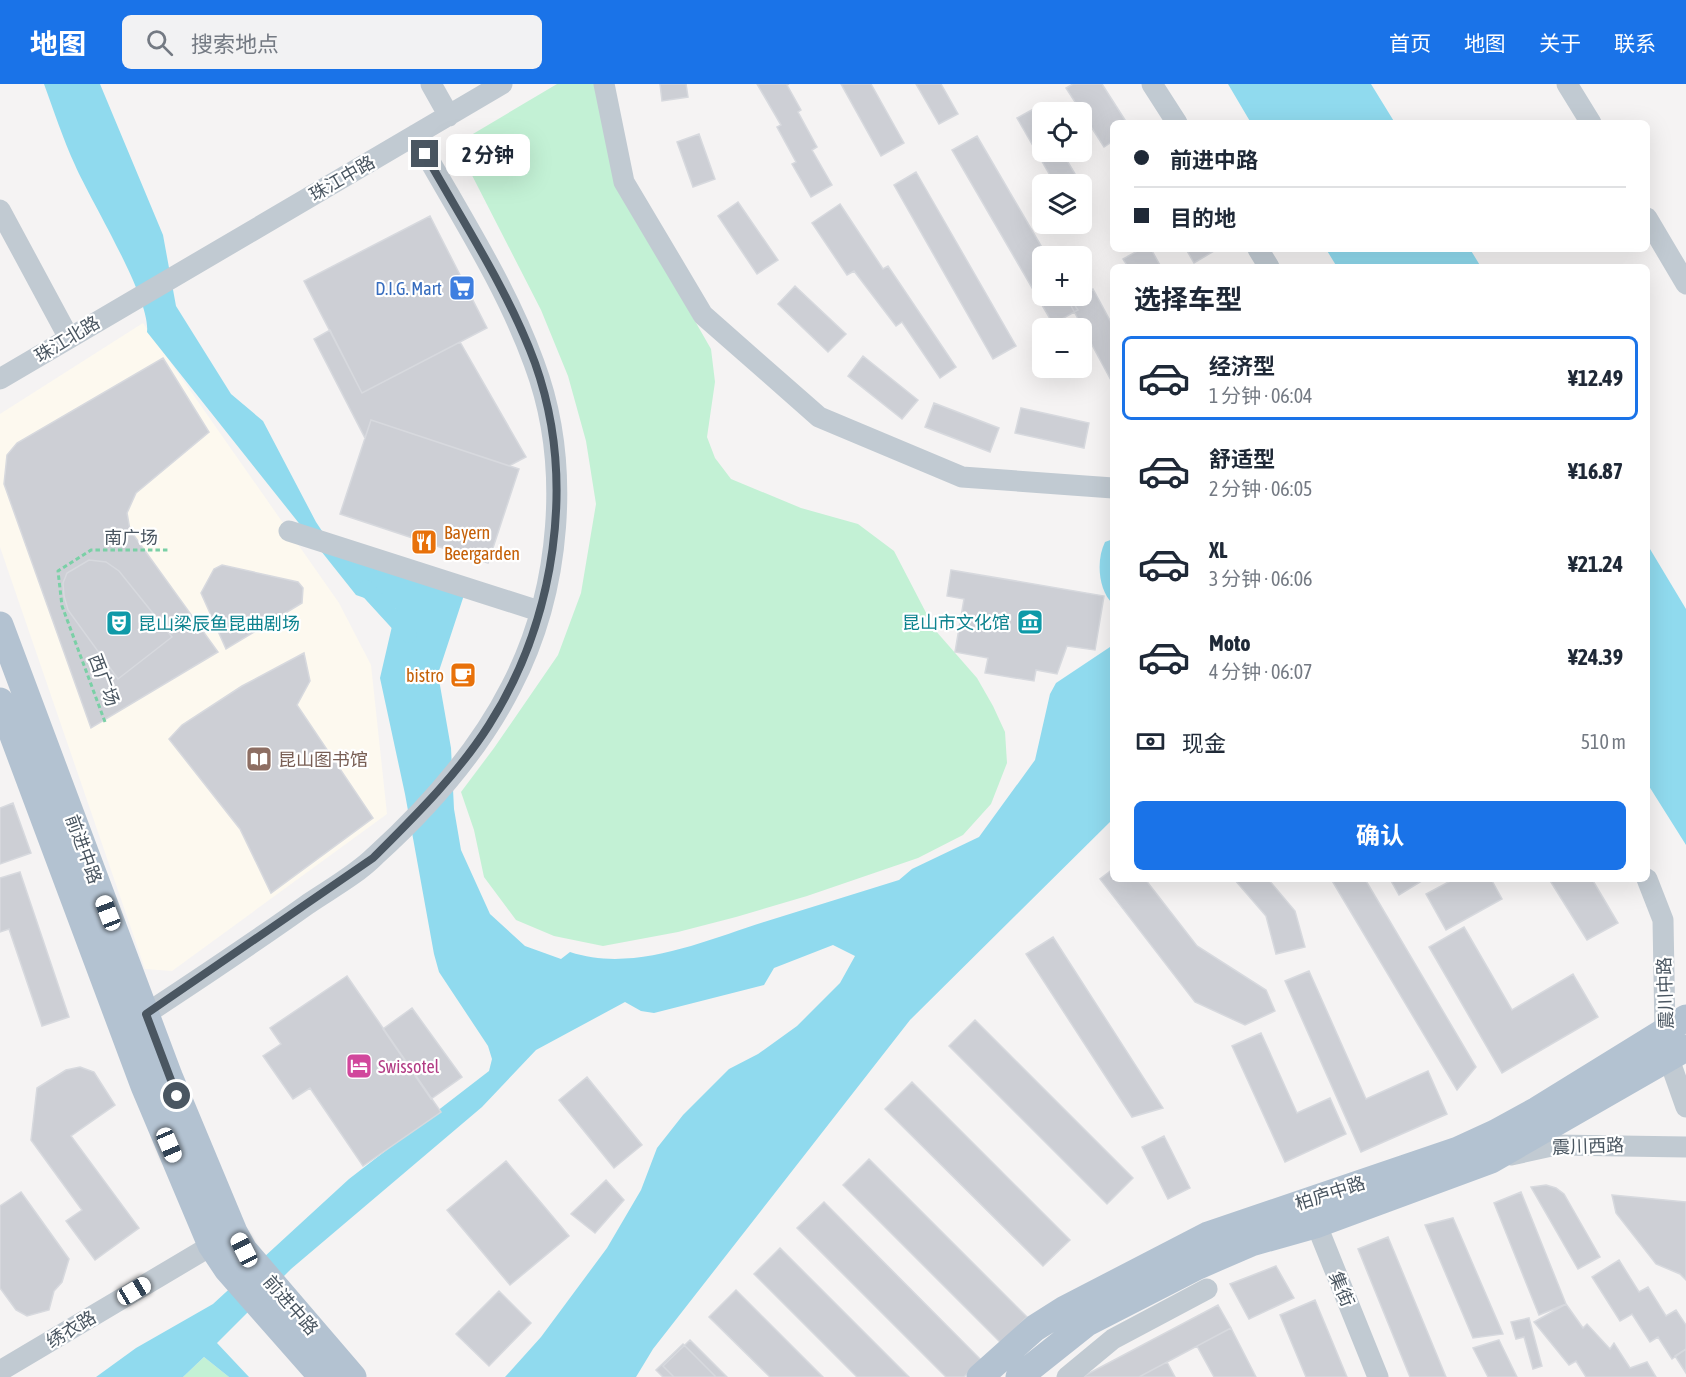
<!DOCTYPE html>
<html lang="zh">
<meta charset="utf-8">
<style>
body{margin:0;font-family:"Asap Condensed","Noto Sans SC",sans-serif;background:#f2f2f3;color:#1f2937;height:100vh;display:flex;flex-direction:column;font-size:22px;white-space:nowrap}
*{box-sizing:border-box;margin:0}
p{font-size:20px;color:#747a83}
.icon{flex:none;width:33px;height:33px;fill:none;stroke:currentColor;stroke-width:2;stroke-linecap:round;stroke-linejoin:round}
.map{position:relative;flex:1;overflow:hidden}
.side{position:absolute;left:1110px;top:180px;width:540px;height:618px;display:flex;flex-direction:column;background:#fff;border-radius:9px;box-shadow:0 6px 24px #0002}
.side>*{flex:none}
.guide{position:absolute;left:1110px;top:36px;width:540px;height:132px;border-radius:9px;box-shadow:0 6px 24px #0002;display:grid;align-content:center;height:132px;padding:0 24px;background:#fff}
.tools{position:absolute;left:1032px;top:18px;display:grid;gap:12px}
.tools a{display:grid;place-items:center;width:60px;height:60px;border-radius:9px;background:#fff;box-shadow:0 6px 24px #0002;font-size:30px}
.end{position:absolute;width:27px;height:27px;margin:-14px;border:8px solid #4a5661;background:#fff;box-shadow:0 0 0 3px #fff}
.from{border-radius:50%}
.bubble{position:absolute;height:42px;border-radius:9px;background:#fff;box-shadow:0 6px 24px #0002;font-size:20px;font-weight:700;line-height:42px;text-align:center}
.car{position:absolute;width:18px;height:36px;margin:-18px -9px;border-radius:8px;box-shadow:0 0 4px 2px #0007;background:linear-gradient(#fff 24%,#345 0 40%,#fff 0 76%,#345 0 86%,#fff 0)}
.guide b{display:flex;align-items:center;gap:21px;height:57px;font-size:22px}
.guide b+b{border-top:2px solid #e0e1e3}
.guide i{width:15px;height:15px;background:#1f2937}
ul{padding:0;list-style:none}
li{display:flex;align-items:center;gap:18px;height:84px;margin:0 12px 9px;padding:0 12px;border:3px solid transparent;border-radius:9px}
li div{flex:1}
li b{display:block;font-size:22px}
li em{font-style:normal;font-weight:700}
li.on{border-color:#1a73e8}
li>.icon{width:54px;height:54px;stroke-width:1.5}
h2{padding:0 24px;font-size:27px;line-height:72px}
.pay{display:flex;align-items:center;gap:15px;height:66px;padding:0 24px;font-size:22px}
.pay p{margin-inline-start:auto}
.primary-button{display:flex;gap:12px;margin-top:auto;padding:12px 24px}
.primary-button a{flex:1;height:69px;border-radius:9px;background:#1a73e8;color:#fff;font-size:24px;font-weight:700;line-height:69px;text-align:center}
header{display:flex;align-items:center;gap:36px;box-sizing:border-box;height:84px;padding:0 30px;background:#1a73e8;color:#fff}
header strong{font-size:28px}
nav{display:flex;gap:33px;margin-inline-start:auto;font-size:21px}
.search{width:420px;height:54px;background:#f2f2f3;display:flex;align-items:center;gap:15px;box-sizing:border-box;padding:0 21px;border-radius:9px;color:#747a83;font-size:22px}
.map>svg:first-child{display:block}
</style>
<header>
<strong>地图</strong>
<div class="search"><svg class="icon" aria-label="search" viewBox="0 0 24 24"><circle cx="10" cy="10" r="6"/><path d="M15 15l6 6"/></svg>搜索地点</div>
<nav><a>首页</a><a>地图</a><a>关于</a><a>联系</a></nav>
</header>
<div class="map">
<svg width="1686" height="1293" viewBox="0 0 1686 1293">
<rect width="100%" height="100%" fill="#f5f3f3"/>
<!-- commercial -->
<path fill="#fdf9ef" d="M 143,239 L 339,519 L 371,581 L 387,730 L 172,887 L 145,885 L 0,463 L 0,330 Z"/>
<!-- green -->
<path fill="#c3f1d5" d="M 557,0 L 597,0 L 620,106 L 711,265 L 715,298 L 707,353 L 715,374 L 731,395 L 801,424 L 858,440 L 894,467 L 935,546 L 977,594 L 993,622 L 1005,648 L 1007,679 L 991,720 L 963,751 L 918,774 L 807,812 L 736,833 L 678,848 L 603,862 L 554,852 L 516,836 L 484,793 L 474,746 L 461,708 L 494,664 L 558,571 L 581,509 L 596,420 L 586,357 L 568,292 L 541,226 L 456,60 Z
M 204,1273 L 229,1293 L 183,1293 Z"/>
<!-- water -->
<path fill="#90daee" d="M 44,0 L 100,0 L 163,151 L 176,222 L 231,310 L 263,337 L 316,438 L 334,465 L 465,508 L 438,590 L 451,664 L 454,725 L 461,766 L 490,830 L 525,862 L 561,875 L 570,868 C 633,889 704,857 764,838 C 809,824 854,810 899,796 L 912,785 L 979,753 L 1035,676 L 1050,610 L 1056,599 L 1113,561 L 1113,735 L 910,936 L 653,1265 L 636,1293 L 505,1293 L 541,1253 L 607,1164 L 641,1106 L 657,1064 L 683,1031 L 729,985 L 758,970 L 797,942 L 840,899 L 855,872 L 833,861 L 774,884 L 764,901 L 654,929 L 641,927 L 625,918 L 536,966 L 482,1023 L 291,1185 L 217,1259 L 249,1293 L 229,1293 L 204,1273 L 183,1293 L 96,1293 L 136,1264 L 213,1220 L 349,1095 L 489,987 L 492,975 L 488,962 L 439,888 L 434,870 L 405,710 L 380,594 L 396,525 L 356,511 L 147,248 C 151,214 91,118 75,81 C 63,55 54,27 44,0 Z
M 1228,0 L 1371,0 L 1395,39 L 1251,39 Z
M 1326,165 L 1470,165 L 1481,183 L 1337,183 Z
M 1113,455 L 1113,520 C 1098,506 1096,476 1105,458 Z
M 1647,460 L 1686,525 L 1686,761 L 1647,699 Z"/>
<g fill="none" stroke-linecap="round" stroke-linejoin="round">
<!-- canal -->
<path stroke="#90daee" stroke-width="16" d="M 366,504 L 409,551"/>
</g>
<!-- building -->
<path fill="#cdcfd5" stroke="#d7d9de" stroke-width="1.5" d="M 660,0 L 686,0 L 688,13 L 662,17 Z
M 757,0 L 789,0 L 787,1 L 801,26 L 798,28 L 817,63 L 812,66 L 832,101 L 811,113 L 792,80 L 796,78 L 777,43 L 781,41 Z
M 841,0 L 871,0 L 904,59 L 881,72 Z
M 916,0 L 941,0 L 958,30 L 939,40 Z
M 1073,0 L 1102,0 L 1127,39 L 1113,39 L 1113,57 L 1104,63 L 1066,4 Z
M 1037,23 L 1042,33 L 1042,68 L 1062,68 L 1081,100 L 1055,100 L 1017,34 Z
M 699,50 L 715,95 L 693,103 L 677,58 Z
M 977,52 L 1047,172 L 1042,172 L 1042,212 L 1069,212 L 1078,226 L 1053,240 L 952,66 Z
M 916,88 L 1016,262 L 993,275 L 894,101 Z
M 738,118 L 778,176 L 757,190 L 718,132 Z
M 840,120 L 883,185 L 888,182 L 956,283 L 940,294 L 902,238 L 896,242 L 854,187 L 847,191 L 812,139 Z
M 430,132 L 487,244 L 362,309 L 304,197 Z
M 1141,165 L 1151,165 L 1161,183 L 1128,183 L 1123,175 Z
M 1186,165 L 1213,165 L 1214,167 L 1194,179 Z
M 795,202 L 846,250 L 828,268 L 778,220 Z
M 1093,205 L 1113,242 L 1113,300 L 1069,218 Z
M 330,246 L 362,309 L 460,258 L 526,373 L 509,382 L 371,336 L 365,354 L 314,255 Z
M 863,272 L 918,316 L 902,335 L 848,292 Z
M 163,274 L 209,348 L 136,409 L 127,429 L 130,446 L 218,568 L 91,644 L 4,400 L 7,371 L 17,359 Z
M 934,319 L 999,344 L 990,368 L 925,343 Z
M 1021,324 L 1089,339 L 1084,364 L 1015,349 Z
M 371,336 L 519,385 L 488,479 L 340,430 Z
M 89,476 L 106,478 L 119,487 L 172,553 L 118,595 L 68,526 L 64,512 L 63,499 L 67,489 Z
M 222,481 L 298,498 L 303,504 L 302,519 L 226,565 L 201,509 L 214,485 Z
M 951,486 L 1104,512 L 1095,566 L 1067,562 L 1057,590 L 1036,586 L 1034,597 L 985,589 L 988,574 L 955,568 L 964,515 L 947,512 Z
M 304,569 L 310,597 L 297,621 L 373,734 L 271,809 L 240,745 L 169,655 L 182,641 L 242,602 Z
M 13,719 L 31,769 L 0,780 L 0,724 Z
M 1113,785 L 1113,795 L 1145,795 L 1197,862 L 1266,906 L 1275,927 L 1245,941 L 1195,918 L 1100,795 Z
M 20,788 L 69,933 L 42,942 L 9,845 L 0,848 L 0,794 Z
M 1234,795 L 1268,795 L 1295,827 L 1305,863 L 1276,870 L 1266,832 Z
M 1331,795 L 1365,795 L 1476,983 L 1457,1006 Z
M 1390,795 L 1425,795 L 1399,811 Z
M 1454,795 L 1491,795 L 1502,815 L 1446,846 L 1426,810 Z
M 1549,795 L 1592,795 L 1618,839 L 1587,856 Z
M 1464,843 L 1512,926 L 1573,890 L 1598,933 L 1502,989 L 1429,863 Z
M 1053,853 L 1163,1024 L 1132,1033 L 1026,870 Z
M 1309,887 L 1366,1015 L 1428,987 L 1447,1030 L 1361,1068 L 1285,897 Z
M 347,892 L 441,1028 L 363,1082 L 310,1004 L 293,1015 L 263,972 L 281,960 L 270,944 Z
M 412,924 L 462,993 L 431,1015 L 383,945 Z
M 975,936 L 1133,1094 L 1107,1120 L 949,962 Z
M 1261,949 L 1297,1029 L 1330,1014 L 1346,1050 L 1285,1078 L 1232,962 Z
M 80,983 L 94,988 L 115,1021 L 71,1052 L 139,1144 L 95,1176 L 66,1137 L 82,1126 L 31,1056 L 37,1004 L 66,986 Z
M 587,993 L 642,1061 L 614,1084 L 559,1016 Z
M 912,998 L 1070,1156 L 1043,1182 L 885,1025 Z
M 1164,1052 L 1190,1104 L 1168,1115 L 1142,1063 Z
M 869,1075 L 1027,1233 L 1001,1259 L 843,1101 Z
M 506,1077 L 569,1152 L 510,1201 L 447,1126 Z
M 606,1096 L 624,1116 L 595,1149 L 571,1130 Z
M 1546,1101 L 1556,1104 L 1564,1110 L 1600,1173 L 1578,1185 L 1531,1103 Z
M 21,1108 L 69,1175 L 62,1198 L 54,1207 L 49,1226 L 27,1232 L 16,1226 L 0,1204 L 0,1122 Z
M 1521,1108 L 1566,1220 L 1539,1231 L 1494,1119 Z
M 1612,1111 L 1686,1118 L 1686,1196 L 1680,1190 L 1656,1180 L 1616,1129 Z
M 824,1118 L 981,1276 L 964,1293 L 946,1293 L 797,1144 Z
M 1453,1134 L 1503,1250 L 1473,1254 L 1425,1141 Z
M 1388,1153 L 1446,1293 L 1410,1293 L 1358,1165 Z
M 780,1164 L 909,1293 L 857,1293 L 754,1190 Z
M 1619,1176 L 1639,1208 L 1648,1203 L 1666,1232 L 1676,1226 L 1686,1241 L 1686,1265 L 1672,1275 L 1658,1253 L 1650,1258 L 1632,1230 L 1620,1237 L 1592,1193 Z
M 1276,1182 L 1294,1214 L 1249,1235 L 1230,1200 Z
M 736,1206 L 823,1293 L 770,1293 L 709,1233 Z
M 499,1207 L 531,1239 L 489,1282 L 456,1250 Z
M 1315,1216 L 1347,1293 L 1306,1293 L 1280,1231 Z
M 1566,1220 L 1583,1244 L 1587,1240 L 1610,1265 L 1614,1259 L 1630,1284 L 1647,1278 L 1656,1293 L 1586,1293 L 1576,1277 L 1569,1281 L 1534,1238 Z
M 1218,1221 L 1231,1244 L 1139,1293 L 1082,1293 Z
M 1529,1234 L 1542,1282 L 1533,1285 L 1524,1253 L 1516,1255 L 1511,1238 Z
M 1231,1244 L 1256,1293 L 1214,1293 L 1197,1262 Z
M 690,1256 L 727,1293 L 674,1293 L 663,1282 Z
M 1499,1256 L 1517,1293 L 1488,1293 L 1473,1264 Z
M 683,1260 L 716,1293 L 663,1293 L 656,1286 Z
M 1686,1265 L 1686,1289 L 1675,1272 Z
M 1167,1278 L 1175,1293 L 1139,1293 Z"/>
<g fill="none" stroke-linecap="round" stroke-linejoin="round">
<!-- path -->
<path stroke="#7ad0a6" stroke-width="3" stroke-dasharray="4.5 3" stroke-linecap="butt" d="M 105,638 L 62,522 L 58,487 L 91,466 L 170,466"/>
<!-- minor -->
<path stroke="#c1cad2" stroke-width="21" d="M 431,0 L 449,32
M 604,0 L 624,98 L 703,231 L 819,333 L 962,393 L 1113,404
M 1152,0 L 1177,39
M 1567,0 L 1591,39
M 0,126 L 69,254
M 1647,134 L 1686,200
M 1258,165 L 1269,183
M 0,295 L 502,0
M 289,447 L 539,527
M 1647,795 L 1663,836 L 1665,948 L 1669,975 L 1686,1023
M 146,930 C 200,894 255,858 308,820 C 330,805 356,791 375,772 C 428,724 479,666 511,603 C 561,507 572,380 534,279 C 505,199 456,125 415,51
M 1511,1071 L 1556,1061 L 1686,1063
M 1311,1127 L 1378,1293
M 0,1287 L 224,1154
M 1067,1293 L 1113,1255 L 1207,1205"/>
<!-- major -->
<path stroke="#b3c2d1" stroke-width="27" d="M 0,541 L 169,992 L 234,1148 L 244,1166 L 353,1293
M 0,617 L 144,1002 L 211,1161 L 227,1185 L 322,1293
M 980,1293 L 1035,1244 L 1065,1225 L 1208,1151 L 1458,1066 L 1495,1049 L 1537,1026 L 1686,934
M 1019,1293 L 1087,1239 L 1198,1182 L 1251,1159 L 1315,1141 L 1491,1076 L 1686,964"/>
</g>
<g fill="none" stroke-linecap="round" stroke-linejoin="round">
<!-- route -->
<path stroke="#4a5661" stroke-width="8" d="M 177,1012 L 146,930 L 373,774 C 414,733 458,690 489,641 C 555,537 577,397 535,279 C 508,206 463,138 425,70"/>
</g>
<!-- icons -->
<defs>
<symbol id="supermarket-square" viewBox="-11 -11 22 22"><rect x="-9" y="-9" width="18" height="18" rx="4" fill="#3f7fe0" stroke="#fff"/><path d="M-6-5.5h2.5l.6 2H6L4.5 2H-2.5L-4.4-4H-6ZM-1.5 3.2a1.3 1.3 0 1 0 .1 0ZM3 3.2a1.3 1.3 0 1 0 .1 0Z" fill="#fff"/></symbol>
<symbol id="restaurant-square" viewBox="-11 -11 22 22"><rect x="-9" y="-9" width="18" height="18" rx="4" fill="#e8710a" stroke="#fff"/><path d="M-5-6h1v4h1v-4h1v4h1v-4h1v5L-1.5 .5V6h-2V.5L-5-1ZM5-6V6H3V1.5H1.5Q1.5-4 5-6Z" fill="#fff"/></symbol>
<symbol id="museum-square" viewBox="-11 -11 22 22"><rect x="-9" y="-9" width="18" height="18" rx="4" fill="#0f9aa8" stroke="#fff"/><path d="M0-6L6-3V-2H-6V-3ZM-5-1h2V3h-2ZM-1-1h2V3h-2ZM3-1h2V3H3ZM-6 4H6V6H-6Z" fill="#fff"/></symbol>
<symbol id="theatre-square" viewBox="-11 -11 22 22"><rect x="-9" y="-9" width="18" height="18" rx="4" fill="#0f9aa8" stroke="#fff"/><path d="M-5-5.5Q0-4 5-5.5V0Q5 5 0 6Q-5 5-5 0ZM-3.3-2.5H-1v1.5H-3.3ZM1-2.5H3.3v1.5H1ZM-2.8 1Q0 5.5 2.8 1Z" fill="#fff"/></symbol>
<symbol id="cafe-square" viewBox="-11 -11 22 22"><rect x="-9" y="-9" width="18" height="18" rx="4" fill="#e8710a" stroke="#fff"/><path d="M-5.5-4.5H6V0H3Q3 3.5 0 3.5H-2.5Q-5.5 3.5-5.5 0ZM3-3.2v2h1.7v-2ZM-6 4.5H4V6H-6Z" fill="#fff"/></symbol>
<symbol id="library-square" viewBox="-11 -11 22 22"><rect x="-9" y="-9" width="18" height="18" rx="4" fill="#8d6e63" stroke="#fff"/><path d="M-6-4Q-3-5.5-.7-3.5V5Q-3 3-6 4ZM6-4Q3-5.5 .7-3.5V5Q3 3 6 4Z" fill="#fff"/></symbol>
<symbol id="hotel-square" viewBox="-11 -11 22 22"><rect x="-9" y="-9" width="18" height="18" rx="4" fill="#d1479c" stroke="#fff"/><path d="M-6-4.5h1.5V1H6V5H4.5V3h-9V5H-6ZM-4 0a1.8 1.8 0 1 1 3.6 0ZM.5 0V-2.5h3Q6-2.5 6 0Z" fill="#fff"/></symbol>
</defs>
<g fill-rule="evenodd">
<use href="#supermarket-square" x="447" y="189" width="30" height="30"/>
<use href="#restaurant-square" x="409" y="443" width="30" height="30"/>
<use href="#museum-square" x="1015" y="523" width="30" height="30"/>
<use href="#theatre-square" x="104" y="524" width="30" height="30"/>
<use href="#cafe-square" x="448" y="576" width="30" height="30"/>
<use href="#library-square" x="244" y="660" width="30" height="30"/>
<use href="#hotel-square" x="344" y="967" width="30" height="30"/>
</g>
<g text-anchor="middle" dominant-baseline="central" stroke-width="4.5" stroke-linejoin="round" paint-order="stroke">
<!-- street labels -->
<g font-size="18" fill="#4a5661" stroke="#fff">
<text transform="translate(342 94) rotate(-30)">珠江中路</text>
<text transform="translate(67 255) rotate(-31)">珠江北路</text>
<text x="131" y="453">南广场</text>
<text transform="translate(104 596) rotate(69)">西广场</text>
<text transform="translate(84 765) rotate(70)">前进中路</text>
<text transform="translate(1665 909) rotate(-92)">震川中路</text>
<text transform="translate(1588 1062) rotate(-2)">震川西路</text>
<text transform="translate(1330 1109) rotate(-18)">柏庐中路</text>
<text transform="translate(1342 1205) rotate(67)">集街</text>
<text transform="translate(291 1221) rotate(49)">前进中路</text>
<text transform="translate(71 1245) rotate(-31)">绣衣路</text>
</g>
<!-- shop labels -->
<g font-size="18" fill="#366cbe" stroke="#fff" text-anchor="end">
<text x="442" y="204">D.I.G. Mart</text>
</g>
<!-- food labels -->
<g font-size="18" fill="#c56008" stroke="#fff" text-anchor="start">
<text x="444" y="448">Bayern<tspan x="444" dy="21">Beergarden</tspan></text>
<text x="444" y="591" text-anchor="end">bistro</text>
</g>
<!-- culture labels -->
<g font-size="18" fill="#0d838f" stroke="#fff" text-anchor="end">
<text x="1010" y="538">昆山市文化馆</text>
<text x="138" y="539" text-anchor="start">昆山梁辰鱼昆曲剧场</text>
</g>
<!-- education labels -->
<g font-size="18" fill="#785e54" stroke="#fff" text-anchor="start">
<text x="278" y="675">昆山图书馆</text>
</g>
<!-- hotel labels -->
<g font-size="18" fill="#b23c85" stroke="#fff" text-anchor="start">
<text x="378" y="982">Swissotel</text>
</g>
</g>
</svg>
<div class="tools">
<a><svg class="icon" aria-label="locate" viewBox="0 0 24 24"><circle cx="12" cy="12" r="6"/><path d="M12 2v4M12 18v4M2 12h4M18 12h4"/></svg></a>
<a><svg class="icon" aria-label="layers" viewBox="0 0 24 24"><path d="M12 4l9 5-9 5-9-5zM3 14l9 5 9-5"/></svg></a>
<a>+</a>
<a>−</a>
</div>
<i class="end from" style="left:177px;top:1012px"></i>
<i class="end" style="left:425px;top:70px"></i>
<div class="bubble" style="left:446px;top:50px;width:84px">2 分钟</div>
<i class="car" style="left:108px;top:829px;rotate:339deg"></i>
<i class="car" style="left:169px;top:1061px;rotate:157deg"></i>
<i class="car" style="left:244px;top:1166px;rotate:333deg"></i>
<i class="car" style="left:134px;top:1207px;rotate:59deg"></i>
<div class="guide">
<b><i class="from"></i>前进中路</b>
<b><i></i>目的地</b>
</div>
<section class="side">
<h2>选择车型</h2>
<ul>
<li class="on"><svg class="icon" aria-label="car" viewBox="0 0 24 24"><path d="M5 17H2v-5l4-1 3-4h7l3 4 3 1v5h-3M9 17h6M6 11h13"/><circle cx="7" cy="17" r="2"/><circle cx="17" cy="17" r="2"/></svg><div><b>经济型</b><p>1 分钟 · 06:04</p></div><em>¥12.49</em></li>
<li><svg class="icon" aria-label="car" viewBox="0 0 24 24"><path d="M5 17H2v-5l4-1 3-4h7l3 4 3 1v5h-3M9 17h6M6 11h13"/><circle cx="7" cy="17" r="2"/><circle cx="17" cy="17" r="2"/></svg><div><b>舒适型</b><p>2 分钟 · 06:05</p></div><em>¥16.87</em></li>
<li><svg class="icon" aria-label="car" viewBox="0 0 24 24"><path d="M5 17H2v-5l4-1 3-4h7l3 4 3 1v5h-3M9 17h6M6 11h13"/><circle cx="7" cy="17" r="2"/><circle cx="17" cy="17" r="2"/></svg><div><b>XL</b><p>3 分钟 · 06:06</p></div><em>¥21.24</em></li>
<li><svg class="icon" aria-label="car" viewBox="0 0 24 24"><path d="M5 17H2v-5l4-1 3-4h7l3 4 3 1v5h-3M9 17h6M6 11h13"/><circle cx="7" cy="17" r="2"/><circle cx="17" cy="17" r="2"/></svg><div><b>Moto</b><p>4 分钟 · 06:07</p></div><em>¥24.39</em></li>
</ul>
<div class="pay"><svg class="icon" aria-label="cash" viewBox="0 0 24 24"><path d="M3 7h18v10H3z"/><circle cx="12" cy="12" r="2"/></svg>现金<p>510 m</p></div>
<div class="primary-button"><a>确认</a></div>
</section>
</div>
